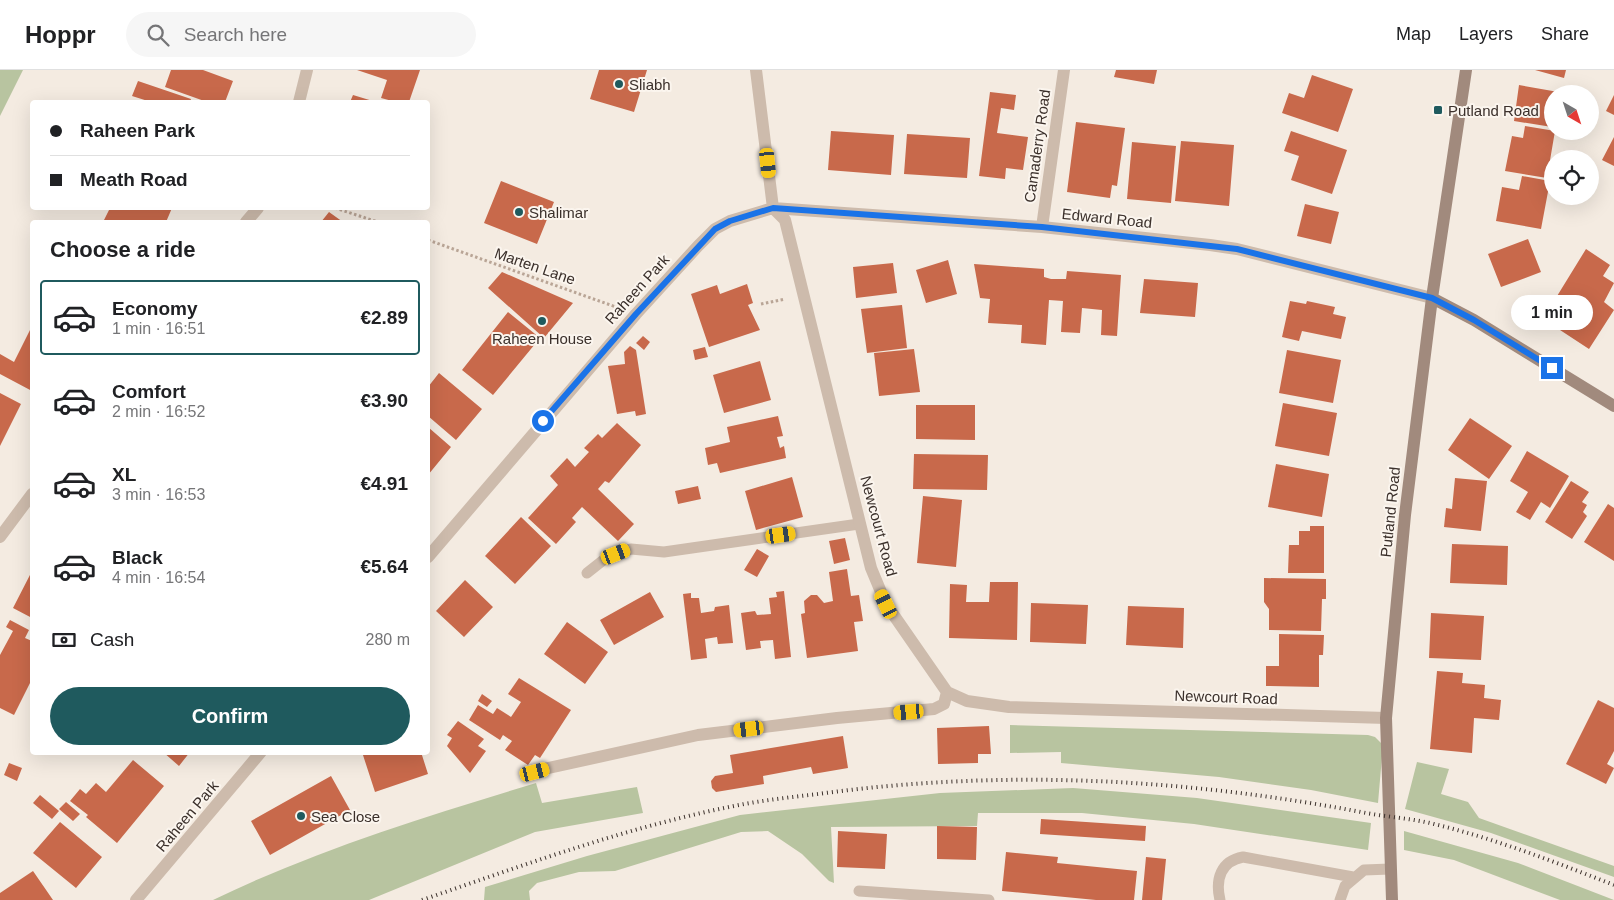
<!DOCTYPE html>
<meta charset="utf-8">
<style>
body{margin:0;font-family:Arial,sans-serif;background:#f6f6f6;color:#202124;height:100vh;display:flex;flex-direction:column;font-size:19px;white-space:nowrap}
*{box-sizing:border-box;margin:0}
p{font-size:16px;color:#757577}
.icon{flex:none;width:28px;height:28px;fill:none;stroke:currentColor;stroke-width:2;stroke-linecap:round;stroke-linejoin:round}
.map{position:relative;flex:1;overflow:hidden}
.side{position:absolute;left:30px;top:150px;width:400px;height:535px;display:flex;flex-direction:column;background:#fff;border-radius:5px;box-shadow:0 5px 20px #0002}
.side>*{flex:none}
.banner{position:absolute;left:30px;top:30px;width:400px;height:110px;border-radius:5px;box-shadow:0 5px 20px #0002;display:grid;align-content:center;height:110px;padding:0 20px;background:#fff}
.needle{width:32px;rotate:141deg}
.fabs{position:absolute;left:1544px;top:15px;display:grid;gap:10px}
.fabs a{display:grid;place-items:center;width:55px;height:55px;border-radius:50%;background:#fff;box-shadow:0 5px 20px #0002;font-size:25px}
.end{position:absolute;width:22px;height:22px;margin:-11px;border:6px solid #1a73e8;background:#fff;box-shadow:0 0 0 2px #fff}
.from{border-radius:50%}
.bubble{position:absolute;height:35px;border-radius:18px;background:#fff;box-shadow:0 5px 20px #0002;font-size:16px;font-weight:700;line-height:35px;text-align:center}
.car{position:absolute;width:15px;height:30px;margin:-15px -8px;border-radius:6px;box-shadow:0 0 4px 1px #0007;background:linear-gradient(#f5c518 24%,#345 0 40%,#f5c518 0 76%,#345 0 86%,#f5c518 0)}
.banner b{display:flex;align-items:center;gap:18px;height:48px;font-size:19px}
.banner b+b{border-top:1px solid #e0e0e0}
.banner i{width:12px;height:12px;background:#202124}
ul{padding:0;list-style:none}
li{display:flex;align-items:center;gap:15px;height:75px;margin:0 10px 8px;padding:0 10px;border:2px solid transparent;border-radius:5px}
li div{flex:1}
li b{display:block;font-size:19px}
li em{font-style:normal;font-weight:700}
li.selected{border-color:#1f5a5e}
li>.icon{width:45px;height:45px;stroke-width:1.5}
h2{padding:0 20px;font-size:22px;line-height:60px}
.pay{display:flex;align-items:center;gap:12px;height:55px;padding:0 20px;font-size:19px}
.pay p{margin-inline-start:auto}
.primary-button{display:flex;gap:10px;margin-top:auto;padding:10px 20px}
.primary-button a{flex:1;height:58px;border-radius:30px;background:#1f5a5e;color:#fff;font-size:20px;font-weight:700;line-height:58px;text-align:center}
header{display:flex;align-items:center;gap:30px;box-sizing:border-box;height:70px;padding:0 25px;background:#fff;border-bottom:1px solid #e0e0e0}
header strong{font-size:24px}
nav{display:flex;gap:28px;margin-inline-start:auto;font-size:18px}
.search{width:350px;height:45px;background:#f6f6f6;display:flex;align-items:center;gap:12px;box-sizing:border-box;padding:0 18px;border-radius:28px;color:#757577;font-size:19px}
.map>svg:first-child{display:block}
</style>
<header>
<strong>Hoppr</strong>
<div class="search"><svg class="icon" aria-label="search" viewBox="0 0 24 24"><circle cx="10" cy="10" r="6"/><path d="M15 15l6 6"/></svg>Search here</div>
<nav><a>Map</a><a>Layers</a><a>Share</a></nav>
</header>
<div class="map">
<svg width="1614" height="830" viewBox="0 0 1614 830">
<rect width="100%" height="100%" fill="#f4ebe1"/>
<!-- green -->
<path fill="#b8c4a0" d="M 0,0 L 23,0 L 0,46 Z
M 1010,655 L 1368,665 L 1375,667 L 1383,675 L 1378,733 L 1311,720 L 1219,707 L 1061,693 L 1061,682 L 1010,683 Z
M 1417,692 L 1449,699 L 1441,724 L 1468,732 L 1479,748 L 1614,796 L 1614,807 L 1491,763 L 1405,739 Z
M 536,713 L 542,733 L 637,717 L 643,743 L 535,762 L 369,830 L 213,830 C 316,780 427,746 536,713 Z
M 1073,718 L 1197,728 L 1371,753 L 1368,780 L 1194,754 L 1082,743 L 978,743 L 977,756 L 831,757 L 834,813 L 829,811 L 802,784 L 768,761 L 741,762 L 615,801 L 579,802 L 537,813 L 529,821 L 530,830 L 484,830 L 485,817 L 587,786 L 740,745 L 940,723 Z
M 1404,761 L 1518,793 L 1614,830 L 1560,830 L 1454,790 L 1404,780 Z"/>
<!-- building -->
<path fill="#c8694b" d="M 171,0 L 203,0 L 233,11 L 225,32 L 207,32 L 165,17 Z
M 357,0 L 420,0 L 409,32 L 396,32 L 381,28 L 387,10 Z
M 599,0 L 647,0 L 634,42 L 590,29 Z
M 1116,0 L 1157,0 L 1154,14 L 1114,7 Z
M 1535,0 L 1566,0 L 1564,8 Z
M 1312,5 L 1353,19 L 1338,62 L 1282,43 L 1289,23 L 1304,28 Z
M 138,11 L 191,29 L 190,32 L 151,32 L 132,26 Z
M 1519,15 L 1564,23 L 1552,24 L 1552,57 L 1514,51 Z
M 990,22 L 1016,25 L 1014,40 L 1001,38 L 997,63 L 1028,67 L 1023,100 L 1006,98 L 1005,109 L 979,106 Z
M 353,25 L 376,32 L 350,32 Z
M 1614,25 L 1614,45 L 1606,41 Z
M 1076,52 L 1125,58 L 1117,116 L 1112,115 L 1110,128 L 1067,122 Z
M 1525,56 L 1555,61 L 1547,108 L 1505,101 L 1512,66 L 1523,68 Z
M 831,61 L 894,65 L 891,105 L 828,100 Z
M 1291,61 L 1347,80 L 1332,124 L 1291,110 L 1299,86 L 1284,81 Z
M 907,64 L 970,68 L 967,108 L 904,104 Z
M 1614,67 L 1614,96 L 1602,90 Z
M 1181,71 L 1234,75 L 1229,136 L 1175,131 Z
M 1132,72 L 1176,76 L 1171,133 L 1127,129 Z
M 1522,106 L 1550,111 L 1541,159 L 1496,151 L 1502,117 L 1519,120 Z
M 501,111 L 554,132 L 537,174 L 484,153 Z
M 1305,134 L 1339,142 L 1331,174 L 1297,166 Z
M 110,138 L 172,138 L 166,152 L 103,152 Z
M 329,142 L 343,152 L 321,152 Z
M 1528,169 L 1541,202 L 1501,217 L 1488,184 Z
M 1586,179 L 1610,195 L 1603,206 L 1614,213 L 1604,232 L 1614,240 L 1589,279 L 1560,260 L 1572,242 L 1554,231 Z
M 948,190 L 957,224 L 926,233 L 916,200 Z
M 893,193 L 897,223 L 856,228 L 853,197 Z
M 974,194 L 1044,199 L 1044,207 L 1051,209 L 1066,209 L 1067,201 L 1121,205 L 1117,266 L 1101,265 L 1102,240 L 1082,238 L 1080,263 L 1061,262 L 1063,231 L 1049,230 L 1046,275 L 1021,273 L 1022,255 L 988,253 L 990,229 L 980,228 Z
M 502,202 L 573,233 L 544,268 L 488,218 Z
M 1144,209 L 1198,213 L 1195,247 L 1140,243 Z
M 747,214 L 753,233 L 748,235 L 760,260 L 709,277 L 691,224 L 717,215 L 720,224 Z
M 1290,231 L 1306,234 L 1307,231 L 1335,237 L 1333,244 L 1346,247 L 1341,269 L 1302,261 L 1299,271 L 1282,267 Z
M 902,235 L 907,278 L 867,283 L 861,239 Z
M 508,242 L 540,268 L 493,325 L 462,300 Z
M 32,256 L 32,321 L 0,304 L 0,284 L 14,292 Z
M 643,266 L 650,272 L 644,280 L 636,273 Z
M 630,276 L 636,280 L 646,344 L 636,346 L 635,341 L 617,344 L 608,296 L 625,294 L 624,282 Z
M 705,277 L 708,287 L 695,290 L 693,280 Z
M 914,279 L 920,322 L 879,326 L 874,283 Z
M 1287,280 L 1341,290 L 1333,333 L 1279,323 Z
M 760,291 L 771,330 L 724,343 L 713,305 Z
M 439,303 L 482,339 L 456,370 L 428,346 L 428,317 Z
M 0,323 L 21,334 L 0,376 Z
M 1283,333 L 1337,343 L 1329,386 L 1275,376 Z
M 916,335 L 975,335 L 975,370 L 916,369 Z
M 778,346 L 783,366 L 777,367 L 780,378 L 784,376 L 786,388 L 720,403 L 717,393 L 708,395 L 705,378 L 730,372 L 727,357 Z
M 1470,348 L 1512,376 L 1489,409 L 1448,380 Z
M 617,353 L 641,375 L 609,413 L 605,411 L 598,419 L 634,454 L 618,471 L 582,437 L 572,448 L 576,452 L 556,474 L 528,448 L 558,415 L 550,406 L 567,388 L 575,397 L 589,382 L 584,378 L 598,364 L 602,368 Z
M 428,357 L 451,377 L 428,405 Z
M 1527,381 L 1569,406 L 1550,438 L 1541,432 L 1530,450 L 1516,442 L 1528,422 L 1510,411 Z
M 914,384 L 988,385 L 987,420 L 913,419 Z
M 1276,394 L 1329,404 L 1322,447 L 1268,437 Z
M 792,407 L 803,447 L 756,460 L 745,421 Z
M 1455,408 L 1487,411 L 1481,461 L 1444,457 L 1446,438 L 1452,439 Z
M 1571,411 L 1589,422 L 1582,432 L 1587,435 L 1583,442 L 1587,446 L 1572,469 L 1545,452 Z
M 698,416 L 701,429 L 678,434 L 675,421 Z
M 923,426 L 962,430 L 956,497 L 917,493 Z
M 1608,434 L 1614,438 L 1614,491 L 1584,472 Z
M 521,447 L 551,476 L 515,514 L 485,486 Z
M 1310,456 L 1324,456 L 1324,503 L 1288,503 L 1289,475 L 1299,475 L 1299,461 L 1310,461 Z
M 845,468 L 850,490 L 834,494 L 829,471 Z
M 1452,474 L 1508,476 L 1507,515 L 1450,513 Z
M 757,479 L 769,486 L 757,507 L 744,500 Z
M 847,499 L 851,526 L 859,525 L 863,551 L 854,552 L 858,581 L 807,588 L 801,544 L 805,543 L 804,531 L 811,525 L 817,525 L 824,533 L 833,531 L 829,502 Z
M 32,501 L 32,548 L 13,538 Z
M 1264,508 L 1326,509 L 1326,529 L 1322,529 L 1321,561 L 1269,560 L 1269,539 L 1264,532 Z
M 465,510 L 493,537 L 464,567 L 436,541 Z
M 990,512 L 1018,512 L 1017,570 L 949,568 L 950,514 L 967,515 L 966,532 L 989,532 Z
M 784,521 L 791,587 L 775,589 L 773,570 L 760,571 L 761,578 L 746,580 L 741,543 L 755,541 L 757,545 L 771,544 L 769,528 L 777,527 L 776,522 Z
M 650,522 L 664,547 L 614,575 L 600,550 Z
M 691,523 L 691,528 L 699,528 L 701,543 L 714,541 L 715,537 L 729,535 L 733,573 L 718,574 L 717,567 L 705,569 L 707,588 L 691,590 L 683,524 Z
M 1031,533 L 1088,535 L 1086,574 L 1030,572 Z
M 1128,536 L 1184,538 L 1183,578 L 1126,575 Z
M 1431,543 L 1484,546 L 1481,590 L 1429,588 Z
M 10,550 L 29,560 L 25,568 L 32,571 L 32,609 L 14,645 L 0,638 L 0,585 L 13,561 L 6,557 Z
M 567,552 L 608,582 L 585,614 L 544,584 Z
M 1279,564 L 1324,565 L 1323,585 L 1319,585 L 1319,617 L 1266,616 L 1266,596 L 1279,596 Z
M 1437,601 L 1463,603 L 1462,613 L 1485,615 L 1484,628 L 1501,630 L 1499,650 L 1474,648 L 1472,683 L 1430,679 Z
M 519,608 L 571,640 L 540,688 L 535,685 L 528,695 L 505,680 L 512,671 L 503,665 L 500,670 L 469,650 L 478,635 L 493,644 L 497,638 L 511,647 L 521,632 L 508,624 Z
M 482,624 L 492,631 L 487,637 L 478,631 Z
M 1598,630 L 1614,638 L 1614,681 L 1607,694 L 1614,698 L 1606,714 L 1566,694 Z
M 458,651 L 484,669 L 478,676 L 486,681 L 470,703 L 447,676 L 452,668 L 447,665 Z
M 989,656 L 991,684 L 978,684 L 978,693 L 938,694 L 937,658 Z
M 843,666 L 848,698 L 813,704 L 811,697 L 763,706 L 764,714 L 716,722 L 712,718 L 711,711 L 715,706 L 733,703 L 730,685 Z
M 163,682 L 190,682 L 179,696 Z
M 362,682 L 421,682 L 428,704 L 375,722 Z
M 133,690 L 164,716 L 117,773 L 86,747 L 88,745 L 70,731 L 80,719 L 86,724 L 96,713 L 106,722 Z
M 9,693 L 22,698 L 17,711 L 4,705 Z
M 331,706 L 350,740 L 270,785 L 251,751 Z
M 40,725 L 59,741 L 52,749 L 33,733 Z
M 66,732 L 80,744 L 73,751 L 59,739 Z
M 1041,749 L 1146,756 L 1145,771 L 1040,764 Z
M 60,752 L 102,787 L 76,818 L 33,783 Z
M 937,756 L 977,757 L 976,790 L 937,789 Z
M 838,761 L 887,764 L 885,799 L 837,797 Z
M 1006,782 L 1058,787 L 1057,793 L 1137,801 L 1134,830 L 1096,830 L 1002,821 Z
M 1146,787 L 1166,789 L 1162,830 L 1142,830 Z
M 33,801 L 53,830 L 0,830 L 0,823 Z"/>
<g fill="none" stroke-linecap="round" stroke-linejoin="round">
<!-- path -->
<path stroke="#b9a596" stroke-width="3" stroke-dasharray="2.5 2.5" stroke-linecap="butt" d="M 335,138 L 378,152
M 428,170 L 616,237
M 761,234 L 785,229"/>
<!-- service -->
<path stroke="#cdbbac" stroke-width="11" d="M 587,503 L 606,488 L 631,479 L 664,482 L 859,454
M 859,821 L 989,830
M 1220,830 C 1215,809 1221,791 1243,787 L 1353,807
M 1340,830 L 1345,816 L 1364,800 L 1390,799"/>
<!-- minor -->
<path stroke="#cdbbac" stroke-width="12" d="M 756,0 L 773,138 L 785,150 L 871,498 L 886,534 L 947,622 L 967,631 L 1009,637 L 1386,648
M 299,32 L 307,0
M 246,152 L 258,138
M 1042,157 L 1064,0
M 0,467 L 32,424
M 428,487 L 636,244 L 698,176 L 715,159 L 730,151 L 773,138 L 1042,157 L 1210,175 L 1237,179 L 1432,228
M 535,701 L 698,665 L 837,648 L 934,639 L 944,634 L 947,622
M 136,830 L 261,682"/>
<!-- secondary -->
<path stroke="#a18a7d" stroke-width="12" d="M 1432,228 L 1474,250 L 1614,336
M 1392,830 L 1386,648 L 1405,445 L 1432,228 L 1466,0"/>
<!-- rail -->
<path stroke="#3b302b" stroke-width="4" stroke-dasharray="1 4" stroke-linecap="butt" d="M 422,830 C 527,794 630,756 739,735 C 765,730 792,727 818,724 C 1000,699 1181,708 1361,742 C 1385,747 1410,748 1434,754 C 1496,769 1555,792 1614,815"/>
</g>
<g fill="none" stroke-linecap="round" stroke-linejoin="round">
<!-- route -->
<path stroke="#1a73e8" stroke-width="6" d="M 543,351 L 636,244 L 715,159 L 730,151 L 773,138 L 1042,157 L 1237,179 L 1432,228 L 1474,250 L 1552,298"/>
</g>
<!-- markers -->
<g fill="#1f5a5e" stroke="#fbf5ee" stroke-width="2">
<circle cx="619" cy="14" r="5"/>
<rect x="1433" y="35" width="10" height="10" rx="2.5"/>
<circle cx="519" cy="142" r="5"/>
<circle cx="542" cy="251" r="5"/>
<circle cx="301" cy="746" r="5"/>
</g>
<g text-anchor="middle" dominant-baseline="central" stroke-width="4" stroke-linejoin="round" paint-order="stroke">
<!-- poi labels -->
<g font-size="15" fill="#3b302b" stroke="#fbf5ee" text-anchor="start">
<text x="629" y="14">Sliabh</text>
<text x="1448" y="40">Putland Road</text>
<text x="529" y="142">Shalimar</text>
<text x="542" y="268" text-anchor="middle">Raheen House</text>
<text x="311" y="746">Sea Close</text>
</g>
<!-- street labels -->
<g font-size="15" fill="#3b302b" stroke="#fbf5ee">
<text transform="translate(1037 76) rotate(-82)">Camaderry Road</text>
<text transform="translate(1107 148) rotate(6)">Edward Road</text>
<text transform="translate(535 196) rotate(19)">Marten Lane</text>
<text transform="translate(637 219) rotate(-48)">Raheen Park</text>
<text transform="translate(1390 442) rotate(-84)">Putland Road</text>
<text transform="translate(879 456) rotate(75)">Newcourt Road</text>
<text transform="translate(1226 627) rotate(2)">Newcourt Road</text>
<text transform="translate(187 746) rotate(-50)">Raheen Park</text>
</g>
</g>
</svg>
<div class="fabs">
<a><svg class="needle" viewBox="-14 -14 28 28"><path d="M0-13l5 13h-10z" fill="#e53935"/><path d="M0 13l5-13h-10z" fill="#757577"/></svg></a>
<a><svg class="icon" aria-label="locate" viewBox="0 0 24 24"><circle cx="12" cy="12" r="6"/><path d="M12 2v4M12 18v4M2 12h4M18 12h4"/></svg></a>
</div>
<i class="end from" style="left:543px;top:351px"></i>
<i class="end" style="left:1552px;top:298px"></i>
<div class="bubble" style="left:1511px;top:225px;width:82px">1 min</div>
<i class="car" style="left:768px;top:93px;rotate:174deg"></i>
<i class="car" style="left:781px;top:465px;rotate:82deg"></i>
<i class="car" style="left:616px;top:484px;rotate:69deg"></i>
<i class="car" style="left:886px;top:534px;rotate:334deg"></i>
<i class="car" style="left:909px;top:642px;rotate:265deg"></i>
<i class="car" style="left:749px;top:659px;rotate:263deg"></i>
<i class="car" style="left:535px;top:702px;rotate:76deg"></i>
<div class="banner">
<b><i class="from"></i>Raheen Park</b>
<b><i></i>Meath Road</b>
</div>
<section class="side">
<h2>Choose a ride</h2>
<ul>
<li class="selected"><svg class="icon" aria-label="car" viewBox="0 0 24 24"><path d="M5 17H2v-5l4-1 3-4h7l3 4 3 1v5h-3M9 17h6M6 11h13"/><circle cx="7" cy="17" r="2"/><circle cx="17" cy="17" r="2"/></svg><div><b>Economy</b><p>1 min · 16:51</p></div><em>€2.89</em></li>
<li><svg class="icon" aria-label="car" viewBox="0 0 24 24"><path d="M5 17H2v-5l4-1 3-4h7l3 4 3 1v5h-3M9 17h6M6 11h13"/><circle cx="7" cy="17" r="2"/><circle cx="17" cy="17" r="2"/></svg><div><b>Comfort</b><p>2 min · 16:52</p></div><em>€3.90</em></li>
<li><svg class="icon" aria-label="car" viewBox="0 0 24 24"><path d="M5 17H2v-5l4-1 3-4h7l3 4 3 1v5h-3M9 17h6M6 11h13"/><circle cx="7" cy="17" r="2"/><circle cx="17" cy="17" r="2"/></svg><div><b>XL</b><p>3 min · 16:53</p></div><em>€4.91</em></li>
<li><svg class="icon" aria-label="car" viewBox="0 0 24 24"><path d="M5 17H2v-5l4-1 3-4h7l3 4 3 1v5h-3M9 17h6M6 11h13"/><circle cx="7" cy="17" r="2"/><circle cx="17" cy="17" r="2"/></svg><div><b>Black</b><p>4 min · 16:54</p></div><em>€5.64</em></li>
</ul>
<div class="pay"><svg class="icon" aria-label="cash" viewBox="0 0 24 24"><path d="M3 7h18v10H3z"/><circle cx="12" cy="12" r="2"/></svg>Cash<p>280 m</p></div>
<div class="primary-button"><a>Confirm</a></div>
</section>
</div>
